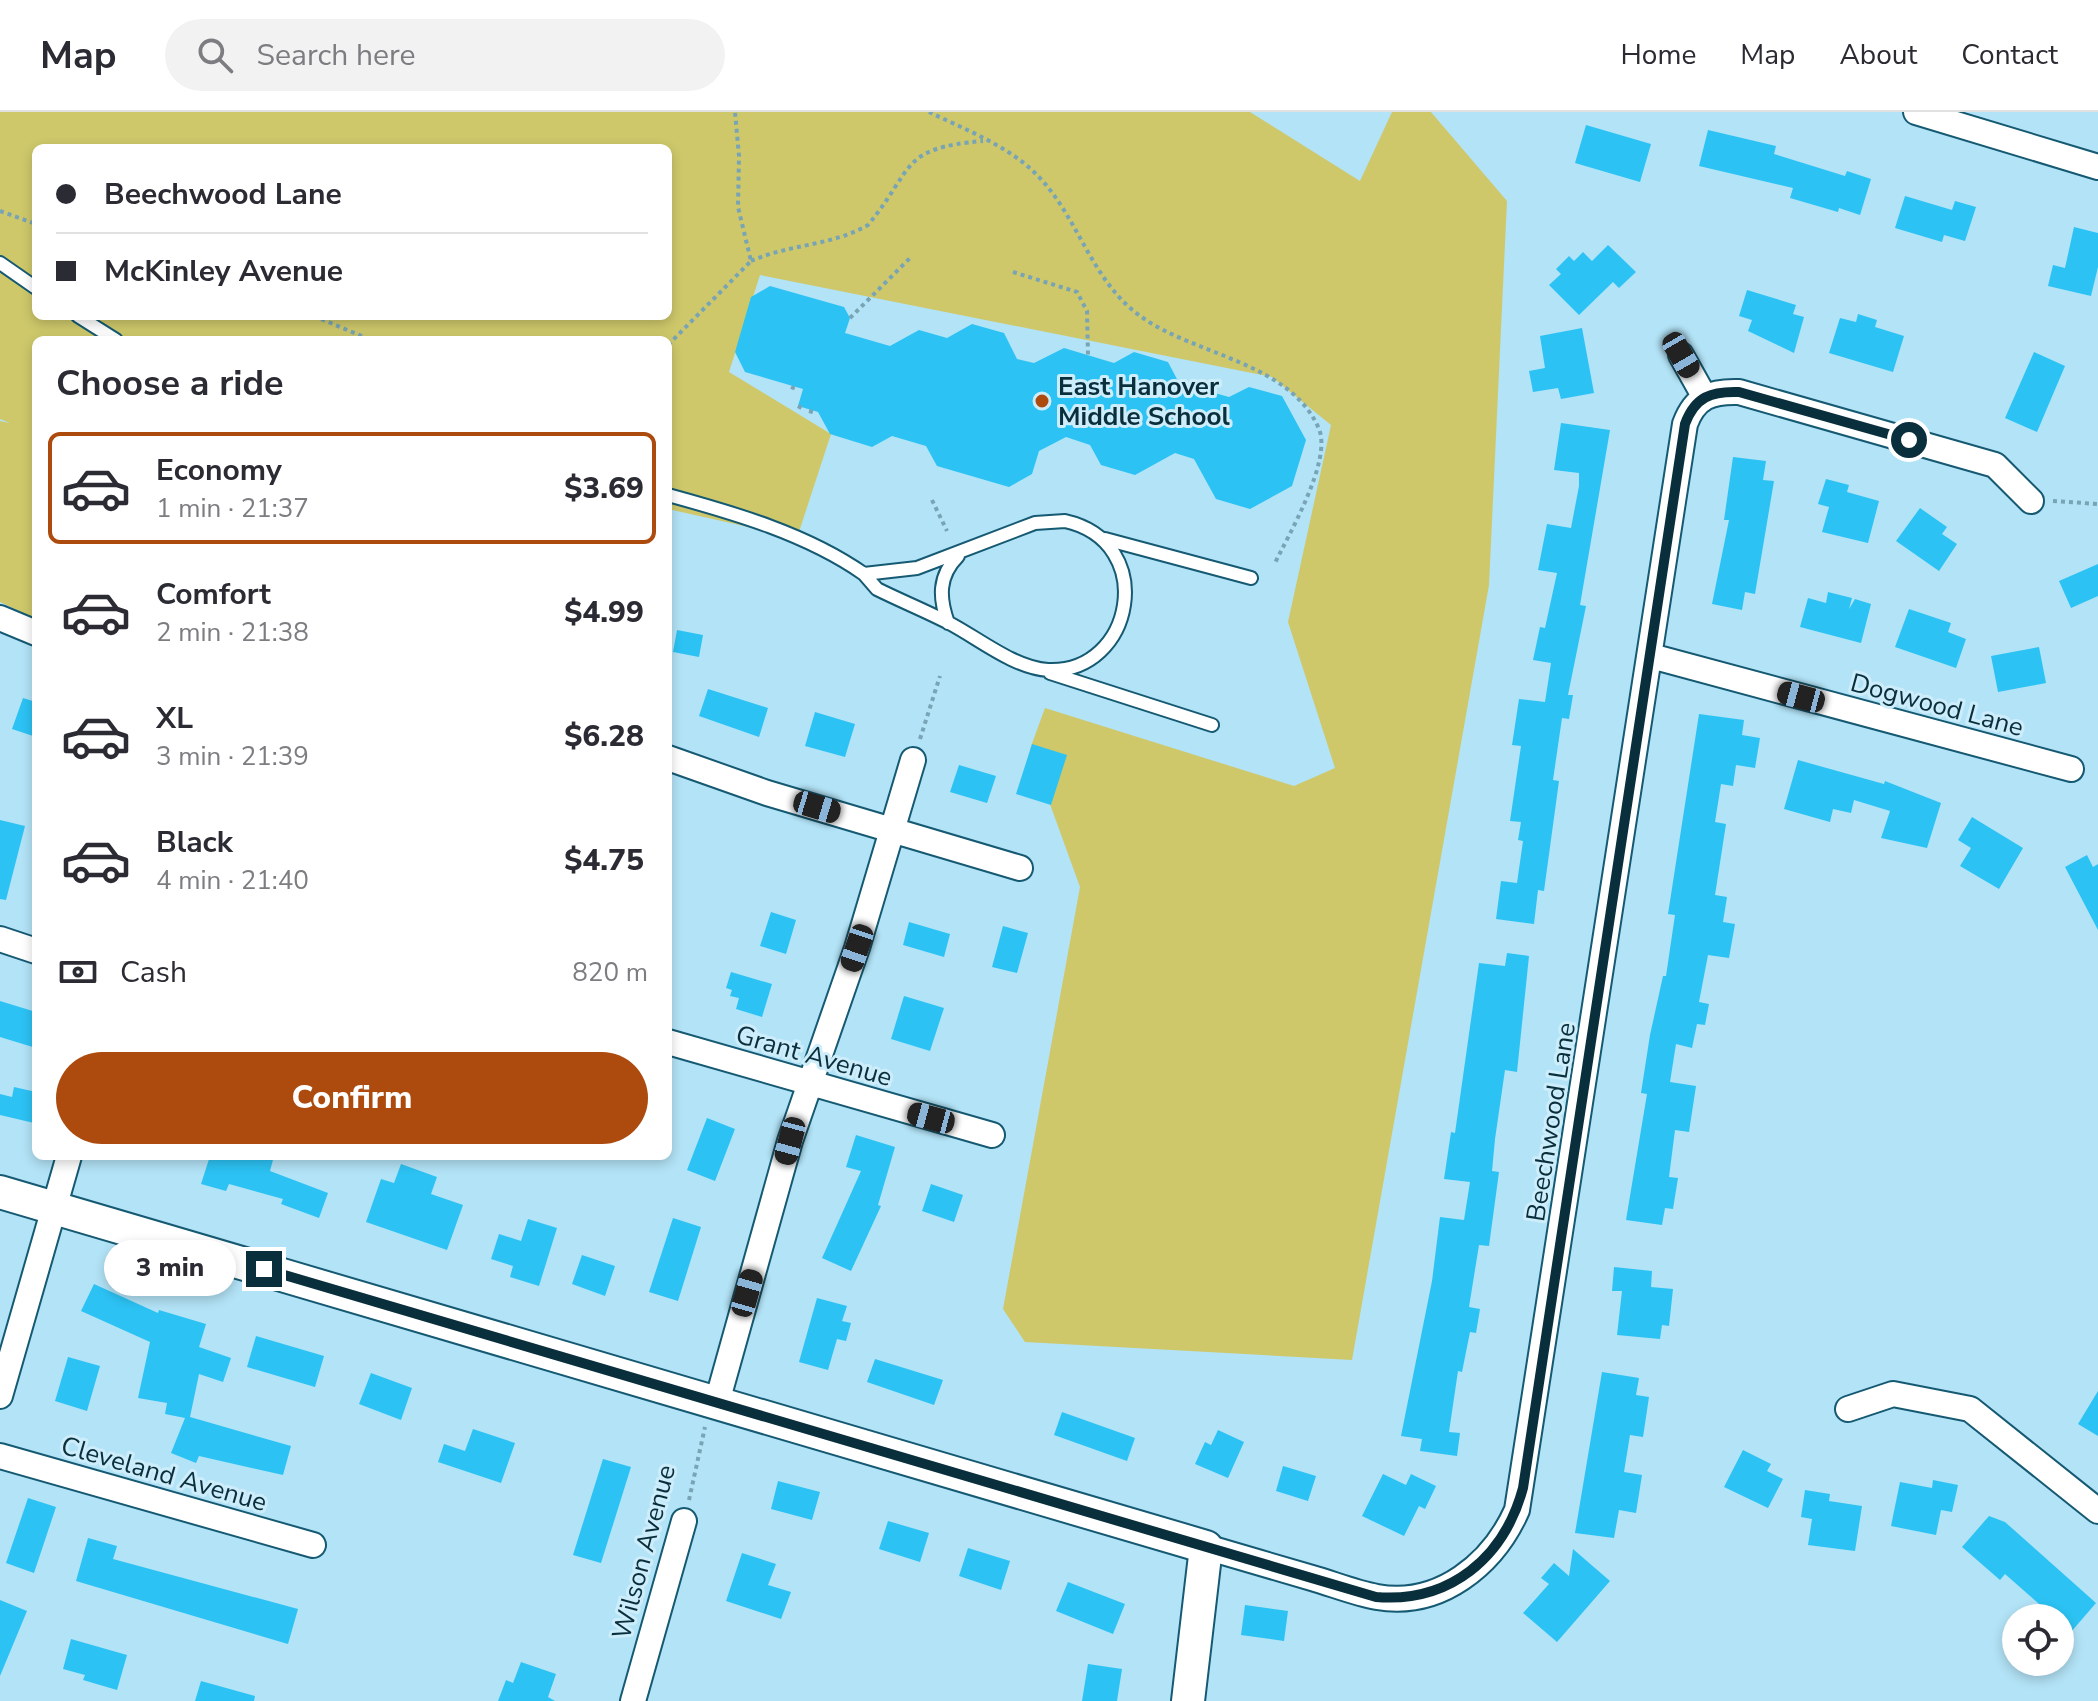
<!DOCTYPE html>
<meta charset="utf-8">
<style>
body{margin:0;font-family:"Nunito Sans",sans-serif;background:#f2f2f3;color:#2b2b33;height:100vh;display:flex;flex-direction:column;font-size:30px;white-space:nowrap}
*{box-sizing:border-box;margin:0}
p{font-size:26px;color:#7c7c81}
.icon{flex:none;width:44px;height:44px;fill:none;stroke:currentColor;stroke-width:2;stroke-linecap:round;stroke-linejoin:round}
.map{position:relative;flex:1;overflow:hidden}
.side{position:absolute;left:32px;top:224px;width:640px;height:824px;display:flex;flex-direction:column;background:#fff;border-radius:12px;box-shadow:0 4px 12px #0003}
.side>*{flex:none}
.top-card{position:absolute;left:32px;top:32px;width:640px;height:176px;border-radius:12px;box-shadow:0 4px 12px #0003;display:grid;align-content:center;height:176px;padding:0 24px;background:#fff}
.tools{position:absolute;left:2002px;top:1492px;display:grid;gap:16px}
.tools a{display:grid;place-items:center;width:72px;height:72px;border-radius:50%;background:#fff;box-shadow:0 4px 12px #0003;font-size:40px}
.end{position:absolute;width:36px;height:36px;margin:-18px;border:10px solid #0a2f3c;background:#fff;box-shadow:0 0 0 4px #fff}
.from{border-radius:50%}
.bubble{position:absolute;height:56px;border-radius:28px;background:#fff;box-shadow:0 4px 12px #0003;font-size:26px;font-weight:800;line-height:56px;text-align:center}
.car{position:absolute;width:24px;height:48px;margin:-24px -12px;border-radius:10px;box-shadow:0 0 6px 2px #0007;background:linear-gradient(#222 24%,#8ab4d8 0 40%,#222 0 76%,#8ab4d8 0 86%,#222 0)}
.top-card b{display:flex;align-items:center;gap:28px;height:76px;font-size:30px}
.top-card b+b{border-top:2px solid #e1e1e2}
.top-card i{width:20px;height:20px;background:#2b2b33}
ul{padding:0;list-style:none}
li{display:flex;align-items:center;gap:24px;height:112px;margin:0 16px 12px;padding:0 8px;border:4px solid transparent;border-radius:12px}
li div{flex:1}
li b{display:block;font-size:30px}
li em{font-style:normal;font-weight:800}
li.active{border-color:#ad4b0e}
li>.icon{width:72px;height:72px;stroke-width:1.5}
h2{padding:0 24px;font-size:36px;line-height:96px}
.pay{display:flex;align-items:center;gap:20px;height:88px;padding:0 24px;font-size:30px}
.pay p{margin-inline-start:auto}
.button{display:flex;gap:16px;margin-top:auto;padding:16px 24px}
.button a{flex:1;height:92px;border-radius:48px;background:#ad4b0e;color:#fff;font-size:32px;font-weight:800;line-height:92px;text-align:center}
header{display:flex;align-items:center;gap:48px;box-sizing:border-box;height:112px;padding:0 40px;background:#fff;border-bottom:2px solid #e1e1e2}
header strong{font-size:38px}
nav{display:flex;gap:44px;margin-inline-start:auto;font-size:28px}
.search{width:560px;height:72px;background:#f2f2f3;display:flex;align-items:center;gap:20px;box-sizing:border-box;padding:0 28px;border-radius:44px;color:#7c7c81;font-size:30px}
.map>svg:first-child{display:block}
</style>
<header>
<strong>Map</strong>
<div class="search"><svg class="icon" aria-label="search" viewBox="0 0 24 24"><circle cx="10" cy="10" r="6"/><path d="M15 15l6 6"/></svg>Search here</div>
<nav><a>Home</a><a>Map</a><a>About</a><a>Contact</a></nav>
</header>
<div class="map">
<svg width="2098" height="1589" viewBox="0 0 2098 1589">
<rect width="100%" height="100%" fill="#b3e3f7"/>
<!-- green -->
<path fill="#cec86b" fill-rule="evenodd" d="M 0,0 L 1250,0 L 1360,69 L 1392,0 L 1431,0 L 1507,89 L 1489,473 L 1352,1248 L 1025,1230 L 1003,1197 L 1080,775 L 1030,637 L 1045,596 L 1294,674 L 1335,656 L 1288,510 L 1331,313 L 1272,265 L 760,163 L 729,260 L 831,322 L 797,426 L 668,397 L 668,228 L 36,228 L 36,507 L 0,490 L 0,309 L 10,311 L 0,307 ZM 36,36 L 668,36 L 668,204 L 36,204 Z"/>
<!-- building -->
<path fill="#2cc3f4" d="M 1586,13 L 1651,32 L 1640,70 L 1575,51 Z
M 1708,18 L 1776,34 L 1774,42 L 1845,64 L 1847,59 L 1871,67 L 1860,103 L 1839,96 L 1838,100 L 1790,86 L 1793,76 L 1699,54 Z
M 1905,84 L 1952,98 L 1955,89 L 1976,95 L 1965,129 L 1944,123 L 1942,130 L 1895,116 Z
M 2074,115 L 2098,121 L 2098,155 L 2091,184 L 2048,174 L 2053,153 L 2065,156 Z
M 1608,133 L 1636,160 L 1619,176 L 1613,170 L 1579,203 L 1549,173 L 1561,162 L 1556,157 L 1569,144 L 1574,149 L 1583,140 L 1592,149 Z
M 770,174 L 844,195 L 850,206 L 845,221 L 890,234 L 919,218 L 947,226 L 972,212 L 1004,221 L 1017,247 L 1034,251 L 1064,236 L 1114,251 L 1134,240 L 1168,250 L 1179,271 L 1229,285 L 1249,275 L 1282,284 L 1306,328 L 1292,374 L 1250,397 L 1216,387 L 1194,347 L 1175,341 L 1135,363 L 1101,353 L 1090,333 L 1066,325 L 1039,339 L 1032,362 L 1009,375 L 937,354 L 926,334 L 892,324 L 872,335 L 830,322 L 818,300 L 798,294 L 803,277 L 745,260 L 735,240 L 751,185 Z
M 1747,178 L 1796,193 L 1793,202 L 1804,205 L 1794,241 L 1748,219 L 1752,208 L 1739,204 Z
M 1858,202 L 1877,208 L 1875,215 L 1904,224 L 1893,260 L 1829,241 L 1840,206 L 1856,210 Z
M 1582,216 L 1594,281 L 1561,287 L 1558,276 L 1533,280 L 1529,259 L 1545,256 L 1540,224 Z
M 2034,240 L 2065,254 L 2037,320 L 2005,306 Z
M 1561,311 L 1610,318 L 1580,493 L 1586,494 L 1568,583 L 1573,583 L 1569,607 L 1562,606 L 1553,668 L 1559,669 L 1544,779 L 1538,778 L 1534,812 L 1496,807 L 1501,769 L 1517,771 L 1523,729 L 1518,728 L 1521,710 L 1510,709 L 1521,634 L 1512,633 L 1519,587 L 1545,590 L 1551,551 L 1533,548 L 1540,515 L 1545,516 L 1557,461 L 1538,458 L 1547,412 L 1571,416 L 1579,374 L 1579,361 L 1554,358 Z
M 1733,345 L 1766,349 L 1763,368 L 1774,369 L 1755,482 L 1745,480 L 1742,498 L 1712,492 L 1729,408 L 1724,408 Z
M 1826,367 L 1849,373 L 1847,380 L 1879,389 L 1868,431 L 1822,420 L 1829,395 L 1818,392 Z
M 1920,396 L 1947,415 L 1942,422 L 1957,432 L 1939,459 L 1896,429 Z
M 2098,452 L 2098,484 L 2071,496 L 2059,469 Z
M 1828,480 L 1852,486 L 1849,497 L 1855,487 L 1871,492 L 1861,531 L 1800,515 L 1808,486 L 1826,491 Z
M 1909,497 L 1951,511 L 1948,520 L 1966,527 L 1956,556 L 1895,535 Z
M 677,518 L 703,523 L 699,545 L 673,540 Z
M 2039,535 L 2046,571 L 1998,580 L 1991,544 Z
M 708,577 L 768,596 L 759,625 L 699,604 Z
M 23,586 L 36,590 L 36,625 L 12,617 Z
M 815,600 L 855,612 L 845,645 L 805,634 Z
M 1699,602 L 1744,608 L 1742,623 L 1760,626 L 1755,656 L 1736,653 L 1733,674 L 1721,672 L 1715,710 L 1726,712 L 1715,783 L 1727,785 L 1723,810 L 1735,812 L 1729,846 L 1708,843 L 1699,890 L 1709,892 L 1705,913 L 1697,912 L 1692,936 L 1676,932 L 1670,970 L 1696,974 L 1689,1020 L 1675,1018 L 1669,1065 L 1678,1066 L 1673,1097 L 1665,1096 L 1662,1113 L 1626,1108 L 1647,982 L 1641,981 L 1650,923 L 1663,864 L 1666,864 L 1675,803 L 1668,802 Z
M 1032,632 L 1067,643 L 1051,693 L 1016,682 Z
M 1798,648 L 1884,672 L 1885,669 L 1941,691 L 1927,736 L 1881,726 L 1890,699 L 1854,688 L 1851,701 L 1833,697 L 1830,710 L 1784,697 Z
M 959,653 L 996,664 L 987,691 L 950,680 Z
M 1972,705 L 2023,736 L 1999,777 L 1960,754 L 1971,736 L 1958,728 Z
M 0,708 L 25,714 L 6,788 L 0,787 Z
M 2087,743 L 2093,755 L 2098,752 L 2098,818 L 2065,755 Z
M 771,800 L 796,808 L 786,842 L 760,834 Z
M 909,810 L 950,822 L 944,845 L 903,833 Z
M 1003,814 L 1028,821 L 1017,861 L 992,855 Z
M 1507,841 L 1529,844 L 1517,960 L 1505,958 L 1495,1027 L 1492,1059 L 1499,1060 L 1489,1134 L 1479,1133 L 1469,1195 L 1480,1197 L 1476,1221 L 1470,1220 L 1462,1260 L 1458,1259 L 1449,1320 L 1460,1321 L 1457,1344 L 1420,1339 L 1422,1327 L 1401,1324 L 1432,1169 L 1440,1105 L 1464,1108 L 1470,1070 L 1444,1067 L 1451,1020 L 1455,1021 L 1479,851 L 1505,854 Z
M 731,860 L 772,872 L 762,905 L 736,897 L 739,886 L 730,884 L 732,878 L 726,876 Z
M 904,884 L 944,896 L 930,939 L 891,927 Z
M 0,889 L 36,900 L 36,936 L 0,925 Z
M 14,975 L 36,980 L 34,1011 L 0,1003 L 0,982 L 12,985 Z
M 707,1006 L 735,1017 L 715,1069 L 687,1058 Z
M 856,1023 L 895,1035 L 878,1093 L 881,1094 L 851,1159 L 822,1146 L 861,1059 L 846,1055 Z
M 210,1044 L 274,1044 L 270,1059 L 328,1081 L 319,1106 L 281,1092 L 283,1087 L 229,1072 L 226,1079 L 201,1072 Z
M 401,1052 L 437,1065 L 431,1082 L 463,1093 L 447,1138 L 366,1110 L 381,1067 L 394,1071 Z
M 931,1072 L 963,1083 L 954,1110 L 922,1099 Z
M 673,1106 L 701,1115 L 678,1189 L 649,1180 Z
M 528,1107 L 557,1116 L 539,1174 L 510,1165 L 513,1154 L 491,1147 L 499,1122 L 521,1129 Z
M 582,1143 L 615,1154 L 605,1184 L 572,1172 Z
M 1614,1155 L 1652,1159 L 1651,1175 L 1673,1177 L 1669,1214 L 1662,1213 L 1660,1227 L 1617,1223 L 1622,1179 L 1612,1179 Z
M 94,1172 L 158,1201 L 159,1198 L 206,1212 L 199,1235 L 231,1246 L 223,1270 L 199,1262 L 190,1305 L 291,1334 L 283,1363 L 199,1344 L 196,1351 L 171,1341 L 185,1306 L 165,1302 L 167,1291 L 138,1286 L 150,1230 L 81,1199 Z
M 817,1186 L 847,1194 L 842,1209 L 851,1211 L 846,1229 L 837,1227 L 828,1258 L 799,1250 Z
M 256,1224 L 324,1244 L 315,1275 L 247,1255 Z
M 68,1245 L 100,1254 L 87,1299 L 55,1289 Z
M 875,1247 L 943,1268 L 934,1293 L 867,1270 Z
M 1602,1260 L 1639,1266 L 1636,1283 L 1649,1285 L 1643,1325 L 1630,1323 L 1624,1360 L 1642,1363 L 1636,1401 L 1619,1398 L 1614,1426 L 1575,1421 Z
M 371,1261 L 412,1276 L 401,1308 L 359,1292 Z
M 2098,1279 L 2098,1324 L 2078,1312 Z
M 1062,1300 L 1135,1326 L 1127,1349 L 1054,1323 Z
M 473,1317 L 515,1331 L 501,1371 L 438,1350 L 444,1332 L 465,1339 Z
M 1218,1318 L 1244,1330 L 1228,1366 L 1195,1352 L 1205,1330 L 1211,1333 Z
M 1743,1338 L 1771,1352 L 1767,1359 L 1783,1367 L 1768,1396 L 1724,1375 Z
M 603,1347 L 631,1355 L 601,1451 L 573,1443 Z
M 1283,1354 L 1316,1364 L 1308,1389 L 1276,1379 Z
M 1383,1362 L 1406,1373 L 1411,1362 L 1436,1374 L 1425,1397 L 1419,1394 L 1404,1424 L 1362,1404 Z
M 1933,1368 L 1958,1373 L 1952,1400 L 1941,1398 L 1936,1423 L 1891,1414 L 1900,1370 L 1932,1376 Z
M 778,1369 L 820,1380 L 812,1408 L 771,1397 Z
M 1805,1378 L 1830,1382 L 1829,1389 L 1862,1394 L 1855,1439 L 1808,1433 L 1812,1407 L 1801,1405 Z
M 28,1386 L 56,1395 L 34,1461 L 6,1451 Z
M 1989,1404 L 2005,1410 L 2096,1491 L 2071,1520 L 2060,1511 L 2060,1506 L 2055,1506 L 2005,1462 L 2000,1468 L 1962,1435 Z
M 888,1409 L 929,1421 L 920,1450 L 879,1437 Z
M 88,1426 L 117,1434 L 113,1447 L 298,1497 L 288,1532 L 76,1469 Z
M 968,1436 L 1010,1449 L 1001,1478 L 959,1464 Z
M 1573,1437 L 1610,1469 L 1557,1530 L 1523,1501 L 1549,1472 L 1541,1466 L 1554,1451 L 1569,1464 Z
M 742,1441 L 776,1452 L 768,1473 L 791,1480 L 781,1507 L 726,1489 Z
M 1068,1470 L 1125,1492 L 1113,1522 L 1056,1499 Z
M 0,1488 L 27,1499 L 0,1564 Z
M 1245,1493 L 1288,1499 L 1284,1529 L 1241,1523 Z
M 71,1527 L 127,1543 L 117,1578 L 83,1568 L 85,1563 L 63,1557 Z
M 521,1550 L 556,1562 L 548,1585 L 555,1589 L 498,1589 L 506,1568 L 513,1571 Z
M 1088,1552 L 1122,1557 L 1117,1589 L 1082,1589 Z
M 201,1569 L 255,1584 L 254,1589 L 195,1589 Z"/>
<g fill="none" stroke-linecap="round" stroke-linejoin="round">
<defs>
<path id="service" d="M 0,151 L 36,176
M 78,204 L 116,228
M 668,383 C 734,401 807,422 864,462
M 1065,409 C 1159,430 1134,562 1048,558 C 1014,556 978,526 949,511 C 926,499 901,489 877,477 L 864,462 L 917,456 L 1035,411 Z
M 1105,427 L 1251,466
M 948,511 C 939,486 938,464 958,444
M 1050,561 L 1212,613"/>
<path id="minor" d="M 1916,0 L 2098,55
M 1681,243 L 1704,284
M 0,506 L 36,521
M 1651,544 L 2071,657
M 668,646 L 767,681 L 1020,756
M 0,827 L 36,839
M 668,930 L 992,1023
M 0,1284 L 69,1044
M 717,1290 L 790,1029 L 857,836 L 913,648
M 1848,1297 L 1893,1282 L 1970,1297 L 2098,1399
M 0,1344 L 313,1433
M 1206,1435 C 1241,1445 1277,1456 1312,1466 C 1333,1472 1355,1481 1377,1485 C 1440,1496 1493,1452 1517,1398 L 1685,312 C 1695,285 1711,279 1739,280 L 1995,353 L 2031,389
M 633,1589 L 684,1409"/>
<path id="tertiary" d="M 0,1080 L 1206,1435 L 1188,1589"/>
</defs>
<!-- service casing -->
<use href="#service" stroke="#155a72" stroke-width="16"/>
<!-- minor casing -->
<use href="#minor" stroke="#155a72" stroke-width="28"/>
<!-- tertiary casing -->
<use href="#tertiary" stroke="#155a72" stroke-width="36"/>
<!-- path -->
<path stroke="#78a4b5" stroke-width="4" stroke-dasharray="4 4" stroke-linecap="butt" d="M 929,0 C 964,17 1006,33 1034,60 C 1079,103 1090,170 1143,206 C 1196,243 1291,251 1319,317 C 1332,349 1289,422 1274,453
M 0,99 L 36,112
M 751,149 C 789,132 832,134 868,113 C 915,56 899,36 983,29
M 1013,160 L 1077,180 L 1087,199 L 1088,243
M 314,204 L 371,228
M 850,206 L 912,144
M 668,233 L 751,149 L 738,95 L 739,44 L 735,0
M 791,275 L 796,277
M 798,294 L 803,297
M 809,299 L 813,300
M 932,388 L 947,419
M 2053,389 L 2098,392
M 920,627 L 940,564
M 689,1388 L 705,1315"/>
<!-- service -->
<use href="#service" stroke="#fff" stroke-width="12"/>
<!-- minor -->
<use href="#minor" stroke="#fff" stroke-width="24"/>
<!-- tertiary -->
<use href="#tertiary" stroke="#fff" stroke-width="32"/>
</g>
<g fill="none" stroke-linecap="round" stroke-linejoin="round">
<!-- route -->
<path stroke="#0a2f3c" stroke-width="10" d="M 264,1157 L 1376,1485 C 1450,1491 1504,1446 1523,1376 L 1685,312 C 1695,285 1711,279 1739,280 L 1909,328"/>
</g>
<!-- markers -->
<circle fill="#ad4b0e" stroke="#ceedfb" stroke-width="3" cx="1042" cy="289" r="8"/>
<g text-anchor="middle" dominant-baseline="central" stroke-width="6" stroke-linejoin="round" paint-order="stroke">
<!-- poi labels -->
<g font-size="26" font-weight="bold" fill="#0a2f3c" stroke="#ceedfb" text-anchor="start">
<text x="1058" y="274">East Hanover<tspan x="1058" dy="30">Middle School</tspan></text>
</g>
<!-- street labels -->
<g font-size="26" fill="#0a2f3c" stroke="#ceedfb">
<text transform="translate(1937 593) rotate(15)">Dogwood Lane</text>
<text transform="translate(814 944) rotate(16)">Grant Avenue</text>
<text transform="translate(1551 1010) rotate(-81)">Beechwood Lane</text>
<text transform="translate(164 1362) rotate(16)">Cleveland Avenue</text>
<text transform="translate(644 1440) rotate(-75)">Wilson Avenue</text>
</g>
</g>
</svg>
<div class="tools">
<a><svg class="icon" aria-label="locate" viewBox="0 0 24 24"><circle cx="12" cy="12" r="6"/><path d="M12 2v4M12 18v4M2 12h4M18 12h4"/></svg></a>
</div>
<i class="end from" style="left:1909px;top:328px"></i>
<i class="end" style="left:264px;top:1157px"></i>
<div class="bubble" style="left:104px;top:1128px;width:132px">3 min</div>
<i class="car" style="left:1681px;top:243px;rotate:150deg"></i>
<i class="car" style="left:1801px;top:585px;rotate:285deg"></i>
<i class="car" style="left:817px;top:695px;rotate:107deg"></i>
<i class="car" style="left:857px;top:836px;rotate:199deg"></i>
<i class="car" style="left:931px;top:1006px;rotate:285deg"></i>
<i class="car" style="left:790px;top:1029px;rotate:195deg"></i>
<i class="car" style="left:747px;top:1181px;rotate:16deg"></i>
<div class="top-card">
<b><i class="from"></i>Beechwood Lane</b>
<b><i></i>McKinley Avenue</b>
</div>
<section class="side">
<h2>Choose a ride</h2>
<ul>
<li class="active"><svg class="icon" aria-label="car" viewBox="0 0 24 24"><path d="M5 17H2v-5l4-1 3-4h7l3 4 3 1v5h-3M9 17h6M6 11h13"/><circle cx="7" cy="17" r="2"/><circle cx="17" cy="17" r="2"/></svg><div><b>Economy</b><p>1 min · 21:37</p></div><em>$3.69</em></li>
<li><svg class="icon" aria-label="car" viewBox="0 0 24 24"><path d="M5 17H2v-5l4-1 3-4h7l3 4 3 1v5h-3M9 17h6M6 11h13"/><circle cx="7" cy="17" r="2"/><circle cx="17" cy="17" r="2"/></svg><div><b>Comfort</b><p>2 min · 21:38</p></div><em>$4.99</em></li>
<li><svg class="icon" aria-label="car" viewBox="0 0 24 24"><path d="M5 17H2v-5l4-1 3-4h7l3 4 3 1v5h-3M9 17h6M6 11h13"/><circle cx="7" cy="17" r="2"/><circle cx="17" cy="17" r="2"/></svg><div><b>XL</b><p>3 min · 21:39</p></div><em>$6.28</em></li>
<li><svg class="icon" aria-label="car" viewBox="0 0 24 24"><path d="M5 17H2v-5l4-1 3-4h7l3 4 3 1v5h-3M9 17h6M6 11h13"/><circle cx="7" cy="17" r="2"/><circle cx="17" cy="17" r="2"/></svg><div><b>Black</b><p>4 min · 21:40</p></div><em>$4.75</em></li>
</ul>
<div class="pay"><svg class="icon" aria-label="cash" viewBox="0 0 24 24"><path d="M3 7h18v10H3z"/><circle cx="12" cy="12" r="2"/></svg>Cash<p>820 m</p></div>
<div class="button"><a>Confirm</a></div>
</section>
</div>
